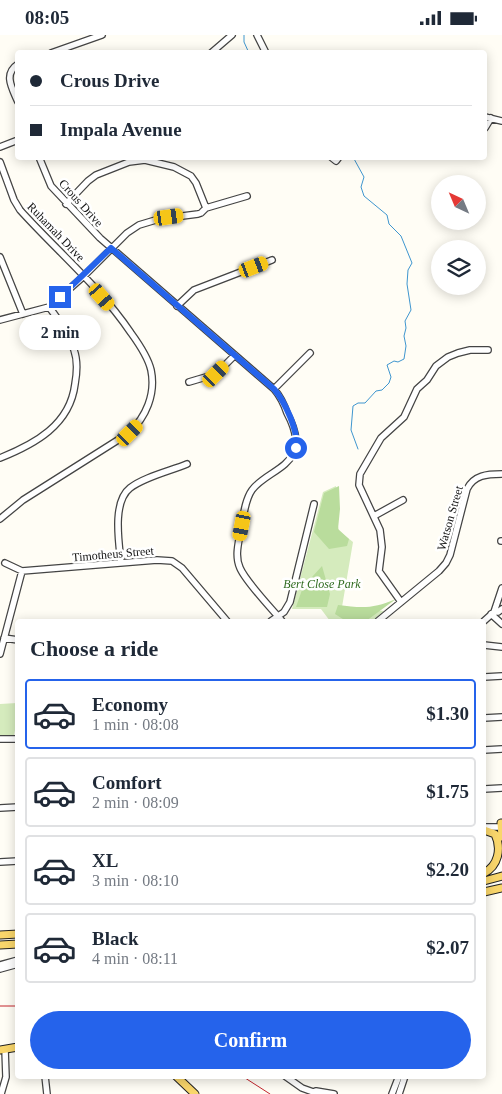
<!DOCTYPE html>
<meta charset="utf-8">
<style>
body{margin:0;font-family:Georgia,serif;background:#f6f6f7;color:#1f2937;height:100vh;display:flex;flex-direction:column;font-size:19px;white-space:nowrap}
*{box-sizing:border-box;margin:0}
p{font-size:16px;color:#747a83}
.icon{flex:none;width:28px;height:28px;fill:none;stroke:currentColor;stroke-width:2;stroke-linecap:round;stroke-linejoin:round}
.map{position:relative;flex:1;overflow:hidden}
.details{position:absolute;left:15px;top:584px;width:471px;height:460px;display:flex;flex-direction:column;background:#fff;border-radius:5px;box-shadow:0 2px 12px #0003}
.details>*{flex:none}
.top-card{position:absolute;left:15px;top:15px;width:472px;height:110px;border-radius:5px;box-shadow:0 2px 12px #0003;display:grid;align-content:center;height:110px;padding:0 15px;background:#fff}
.needle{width:32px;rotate:316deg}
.tools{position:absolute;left:431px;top:140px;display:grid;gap:10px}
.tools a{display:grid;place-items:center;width:55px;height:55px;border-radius:50%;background:#fff;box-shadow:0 2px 12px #0003;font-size:25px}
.end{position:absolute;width:22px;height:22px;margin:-11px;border:6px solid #2563eb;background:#fff;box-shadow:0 0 0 2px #fff}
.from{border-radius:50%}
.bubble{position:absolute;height:35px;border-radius:18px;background:#fff;box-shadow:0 2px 12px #0003;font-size:16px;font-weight:600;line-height:35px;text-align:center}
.car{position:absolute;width:15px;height:30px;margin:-15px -8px;border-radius:6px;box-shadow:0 0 4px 1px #0007;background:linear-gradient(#f5c518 24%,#345 0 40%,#f5c518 0 76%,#345 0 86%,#f5c518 0)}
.top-card b{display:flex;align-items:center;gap:18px;height:48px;font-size:19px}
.top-card b+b{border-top:1px solid #e0e1e3}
.top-card i{width:12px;height:12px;background:#1f2937}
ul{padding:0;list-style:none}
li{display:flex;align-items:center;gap:15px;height:70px;margin:0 10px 8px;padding:0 5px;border:2px solid #e0e1e3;border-radius:5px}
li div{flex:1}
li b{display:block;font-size:19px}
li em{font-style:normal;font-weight:600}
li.selected{border-color:#2563eb}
li>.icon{width:45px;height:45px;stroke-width:1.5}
h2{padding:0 15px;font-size:22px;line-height:60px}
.primary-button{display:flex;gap:10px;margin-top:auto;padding:10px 15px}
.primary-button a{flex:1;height:58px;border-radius:30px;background:#2563eb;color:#fff;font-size:20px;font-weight:600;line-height:58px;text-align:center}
.status{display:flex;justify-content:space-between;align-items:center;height:35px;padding:0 25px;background:#fff;direction:ltr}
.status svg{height:14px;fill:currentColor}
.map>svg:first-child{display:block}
</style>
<div class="status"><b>08:05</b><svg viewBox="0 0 49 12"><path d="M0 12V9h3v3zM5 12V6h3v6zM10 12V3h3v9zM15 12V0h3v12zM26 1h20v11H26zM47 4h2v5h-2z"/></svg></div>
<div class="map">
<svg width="502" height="1059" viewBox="0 0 502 1059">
<rect width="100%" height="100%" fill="#fffdf5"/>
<!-- green -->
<path fill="#d5ebbd" d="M 336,451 L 335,476 L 339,496 L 353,507 L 342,572 L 384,576 L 372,586 L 330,586 L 321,574 L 292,574 L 323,457 Z
M 17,668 L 17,684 L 14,701 L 0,701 L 0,669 Z"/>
<!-- forest -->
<path fill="#b9dc9c" d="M 339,451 L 340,474 L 338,494 L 349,504 L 347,511 L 329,514 L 314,497 L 324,458 Z
M 322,531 L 330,559 L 327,572 L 296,572 L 303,552 Z
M 396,564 L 366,586 L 346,586 L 335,579 L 338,570 C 362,573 373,574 396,564 Z"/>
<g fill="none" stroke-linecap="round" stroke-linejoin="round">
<!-- stream -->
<path stroke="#3f96cf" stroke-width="1" d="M 244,0 L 244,7 L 249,18
M 353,122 L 364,142 L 361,152 L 364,161 L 387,180 L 389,189 L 401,201 L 412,228 L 408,235 L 407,249 L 411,275 L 405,286 L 406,293 L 404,301 L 406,311 L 404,324 L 398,327 L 394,326 L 387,330 L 391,342 L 389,348 L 382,355 L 376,356 L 365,368 L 358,368 L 353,371 L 351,395 L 358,414"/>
<defs>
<path id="minor" d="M 257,0 L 266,18
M 51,18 L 102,0
M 211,18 L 232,0
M 18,29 C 3,39 12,53 18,67
M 485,82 L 502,86
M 485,93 L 491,83
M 0,112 L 18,105
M 39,122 L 51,151 L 100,203 L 274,354 C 280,361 284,369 287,378 C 296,395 302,414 285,429 C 275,438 260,444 252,455 C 244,466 243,486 240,499 C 238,510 235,522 240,533 C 246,547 271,573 282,586
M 331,122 L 336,126 L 339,122
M 0,127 L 14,165 L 20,175 C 57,216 100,252 131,298 C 139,309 148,322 151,335 C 156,359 146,382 129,398 L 23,465 L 0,484
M 66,169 L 88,146 L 96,140 L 129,127 L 145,125 L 174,132 L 191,141 L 196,148 L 206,173
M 0,222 L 23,279
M 177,271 L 194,255 L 272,225
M 0,285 L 49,272 L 84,241 L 127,198 L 139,190 L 159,184 L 198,179 L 201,178 L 206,173 L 247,161
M 189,347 L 216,339 L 235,320
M 274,354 L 310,318
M 0,423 C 35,409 70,390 75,349 C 77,338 78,326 74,315 C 69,299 59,285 49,272
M 374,481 L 403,465
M 501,506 L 502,506
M 5,528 L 22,536 L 157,525 L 172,526 L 182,533 L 227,586
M 121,528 C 119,508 112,467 130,453 C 144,442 170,436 187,429
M 401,567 L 379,536 L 382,512 L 380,495 L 359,450 L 360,439 L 381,403 L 404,382 L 417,354 L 427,345 L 436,331 L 448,322 L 458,318 L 470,315 L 488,315
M 494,577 L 502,553
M 491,579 L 502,589
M 271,586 L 284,577 L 290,567 L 314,469
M 378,586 L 439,536 L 446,528 L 450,520 L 467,454 C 474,440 487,439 502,439
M 484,586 L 494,577 L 498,577 L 502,574
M 4,603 L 18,605
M 484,610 L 502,612
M 0,619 L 22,536
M 484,642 L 502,641
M 484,683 L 502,682
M 0,704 L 18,704
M 484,715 L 502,714
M 484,754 L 502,753
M 0,773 L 18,772
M 484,792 L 502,792
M 0,827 L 18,826
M 0,930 L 18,925
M 0,934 L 18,929
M 45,1041 L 47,1059
M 285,1041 L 302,1053 L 319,1059
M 316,1056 L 334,1059
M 1,1059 L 6,1042 L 5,1014
M 392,1059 L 399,1041
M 399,1059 L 405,1041"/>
<path id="major" d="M 501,788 L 502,802
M 484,795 L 495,799 C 502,814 498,831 484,838
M 484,846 L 502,841
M 484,857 L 502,853
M 0,900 L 18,899
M 0,910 L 18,909
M 0,1015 L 18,1012
M 176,1041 L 195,1059"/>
</defs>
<!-- minor casing -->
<use href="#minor" stroke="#444" stroke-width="8"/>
<!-- major casing -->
<use href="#major" stroke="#222" stroke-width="9"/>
<!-- minor -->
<use href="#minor" stroke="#fff" stroke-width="5.5"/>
<!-- major -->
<use href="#major" stroke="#f9d66b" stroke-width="7"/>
<!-- rail -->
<path stroke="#c4262e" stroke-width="1" d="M 0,971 L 18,971
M 242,1041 L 270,1059"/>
</g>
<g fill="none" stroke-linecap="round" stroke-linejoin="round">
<!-- route -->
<path stroke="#2563eb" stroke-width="6" d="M 60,262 L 111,213 L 274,354 C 285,367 299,396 296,413"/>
</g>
<g text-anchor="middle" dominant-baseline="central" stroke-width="5" stroke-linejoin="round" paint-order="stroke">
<!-- street labels -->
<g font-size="12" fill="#111" stroke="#fff">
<text transform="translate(81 168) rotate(48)">Crous Drive</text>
<text transform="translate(56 197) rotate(46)">Ruhamah Drive</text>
<text transform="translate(450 483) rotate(-74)">Watson Street</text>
<text transform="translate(113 519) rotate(-5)">Timotheus Street</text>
</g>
<!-- park labels -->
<g font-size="12" font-style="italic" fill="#2f6b1f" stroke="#fff">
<text x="322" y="549">Bert Close Park</text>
</g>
</g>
</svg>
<div class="tools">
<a><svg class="needle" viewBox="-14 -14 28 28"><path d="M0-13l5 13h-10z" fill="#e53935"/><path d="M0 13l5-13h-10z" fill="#747a83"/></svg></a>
<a><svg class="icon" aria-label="layers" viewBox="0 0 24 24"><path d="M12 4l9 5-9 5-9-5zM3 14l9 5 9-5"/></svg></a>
</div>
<i class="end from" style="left:296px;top:413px"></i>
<i class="end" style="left:60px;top:262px"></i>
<div class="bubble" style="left:19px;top:280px;width:82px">2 min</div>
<i class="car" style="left:169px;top:182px;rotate:82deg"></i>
<i class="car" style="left:254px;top:232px;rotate:69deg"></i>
<i class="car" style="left:102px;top:262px;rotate:139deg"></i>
<i class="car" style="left:216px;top:339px;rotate:45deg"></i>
<i class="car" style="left:130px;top:398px;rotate:45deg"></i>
<i class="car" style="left:242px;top:491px;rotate:191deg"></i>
<div class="top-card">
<b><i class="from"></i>Crous Drive</b>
<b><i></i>Impala Avenue</b>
</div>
<section class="details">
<h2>Choose a ride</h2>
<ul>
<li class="selected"><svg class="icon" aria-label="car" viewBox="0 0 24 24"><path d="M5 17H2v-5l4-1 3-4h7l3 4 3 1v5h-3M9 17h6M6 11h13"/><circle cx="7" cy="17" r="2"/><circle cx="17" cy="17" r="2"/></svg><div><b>Economy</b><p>1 min · 08:08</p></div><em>$1.30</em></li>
<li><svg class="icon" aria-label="car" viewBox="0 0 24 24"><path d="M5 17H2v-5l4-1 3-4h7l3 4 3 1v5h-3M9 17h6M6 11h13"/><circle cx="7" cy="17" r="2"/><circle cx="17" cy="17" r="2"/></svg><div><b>Comfort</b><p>2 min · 08:09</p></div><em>$1.75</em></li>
<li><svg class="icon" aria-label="car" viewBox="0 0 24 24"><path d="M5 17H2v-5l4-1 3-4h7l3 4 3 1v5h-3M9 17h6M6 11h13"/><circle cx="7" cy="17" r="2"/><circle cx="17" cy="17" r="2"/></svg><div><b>XL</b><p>3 min · 08:10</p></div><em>$2.20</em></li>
<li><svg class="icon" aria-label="car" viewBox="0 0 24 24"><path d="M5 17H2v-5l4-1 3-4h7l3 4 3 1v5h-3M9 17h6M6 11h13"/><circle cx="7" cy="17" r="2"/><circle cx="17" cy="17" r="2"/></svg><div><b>Black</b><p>4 min · 08:11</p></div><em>$2.07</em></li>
</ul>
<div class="primary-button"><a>Confirm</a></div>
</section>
</div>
